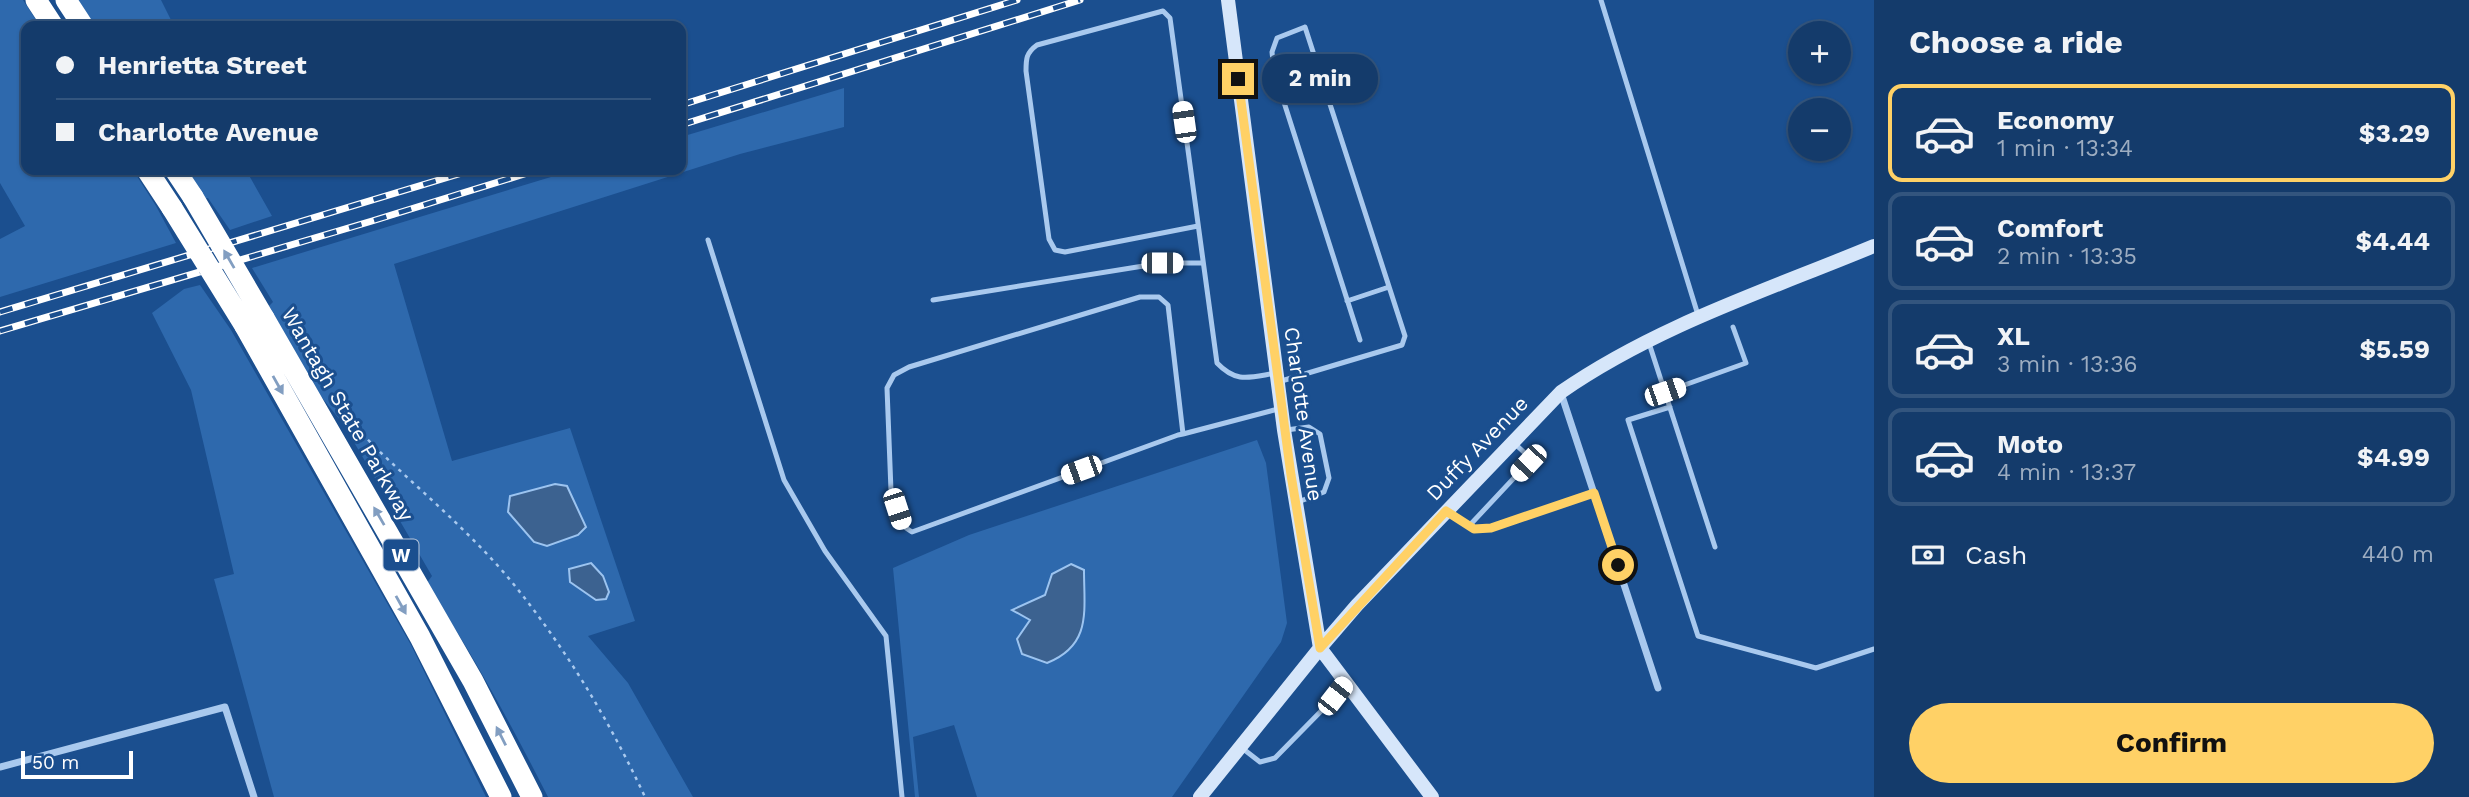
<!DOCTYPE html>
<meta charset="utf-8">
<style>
body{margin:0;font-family:"Work Sans",sans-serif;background:#1d4271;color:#f1f3f6;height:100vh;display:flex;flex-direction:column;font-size:26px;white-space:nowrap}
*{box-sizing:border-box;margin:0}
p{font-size:23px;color:#9dadc1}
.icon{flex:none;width:38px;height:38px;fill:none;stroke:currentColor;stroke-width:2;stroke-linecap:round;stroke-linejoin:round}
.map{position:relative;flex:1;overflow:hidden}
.drawer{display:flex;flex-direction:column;background:#143b6b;width:595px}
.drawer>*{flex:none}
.top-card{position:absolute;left:21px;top:21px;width:665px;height:154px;border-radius:14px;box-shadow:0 2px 5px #0004,0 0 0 2px #33557e;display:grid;align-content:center;height:154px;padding:0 35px;background:#143b6b}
.fabs{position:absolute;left:1788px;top:21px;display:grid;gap:14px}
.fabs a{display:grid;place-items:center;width:63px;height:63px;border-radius:50%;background:#143b6b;box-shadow:0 2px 5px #0004,0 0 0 2px #33557e;font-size:35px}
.scale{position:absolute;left:21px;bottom:18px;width:112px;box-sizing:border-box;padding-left:7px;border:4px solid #fff;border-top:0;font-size:19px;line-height:24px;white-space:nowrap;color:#fff;-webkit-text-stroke:5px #1b4f8f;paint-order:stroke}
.end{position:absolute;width:32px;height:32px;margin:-16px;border:9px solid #ffd166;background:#111;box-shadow:0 0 0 4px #111}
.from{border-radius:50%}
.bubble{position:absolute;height:49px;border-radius:24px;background:#143b6b;box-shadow:0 2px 5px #0004,0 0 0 2px #33557e;font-size:23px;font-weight:700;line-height:49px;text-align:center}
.car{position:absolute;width:21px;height:42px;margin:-21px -10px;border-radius:9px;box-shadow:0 0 5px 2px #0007;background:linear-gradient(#fff 24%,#345 0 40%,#fff 0 76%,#345 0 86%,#fff 0)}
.top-card b{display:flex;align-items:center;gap:24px;height:66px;font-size:26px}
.top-card b+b{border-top:2px solid #33557e}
.top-card i{width:18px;height:18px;background:#f1f3f6}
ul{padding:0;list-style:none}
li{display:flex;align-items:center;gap:21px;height:98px;margin:0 14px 10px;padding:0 21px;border:4px solid #33557e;border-radius:14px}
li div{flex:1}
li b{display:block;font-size:26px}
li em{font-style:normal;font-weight:700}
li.on{border-color:#ffd166}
li>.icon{width:63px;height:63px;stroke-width:1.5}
h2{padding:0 35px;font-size:32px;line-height:84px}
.pay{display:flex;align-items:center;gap:18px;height:77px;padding:0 35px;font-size:26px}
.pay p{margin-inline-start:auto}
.button{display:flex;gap:14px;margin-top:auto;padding:14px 35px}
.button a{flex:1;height:80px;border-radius:42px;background:#ffd166;color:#111;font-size:28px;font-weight:700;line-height:80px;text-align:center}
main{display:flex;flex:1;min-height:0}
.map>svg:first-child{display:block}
</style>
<main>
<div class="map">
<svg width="1874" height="797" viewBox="0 0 1874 797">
<rect width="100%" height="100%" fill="#1b4f8f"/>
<!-- green -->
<path fill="#2e69ad" d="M 0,0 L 23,0 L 40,26 L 26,26 L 26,170 L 133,170 L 156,206 L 176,243 L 0,297 L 0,239 L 25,226 L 0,183 Z
M 78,0 L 161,0 L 174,26 L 95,26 Z
M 844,88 L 844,127 L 740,154 L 394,264 L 452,461 L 570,428 L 635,621 L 588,636 L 628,683 L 693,797 L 548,797 C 511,724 472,652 426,584 L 432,576 L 344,425 L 319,394 L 269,306 L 273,302 L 252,268 L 574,170 L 681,170 L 681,137 Z
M 183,170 L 246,170 L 272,216 L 230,230 L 208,198 L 201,199 Z
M 200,285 L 231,330 L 411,645 L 486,797 L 274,797 L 214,579 L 234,574 L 191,390 L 152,313 L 184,289 Z
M 1257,440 L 1266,463 L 1287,623 L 1281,642 L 1172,797 L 977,797 L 954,725 L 913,737 L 919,797 L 915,797 L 893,568 L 969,535 Z"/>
<!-- water -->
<path fill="#3c6290" stroke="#9cc4f0" stroke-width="2" d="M 555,484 L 567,486 L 586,527 L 578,535 L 547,546 L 534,542 L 508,512 L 510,496 Z
M 591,563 L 603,576 L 609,592 L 606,599 L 596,600 L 570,582 L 569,569 Z
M 1071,564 L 1084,570 C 1084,611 1092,645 1047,663 L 1022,654 L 1017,639 L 1030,620 L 1012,610 L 1045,595 L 1052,574 Z"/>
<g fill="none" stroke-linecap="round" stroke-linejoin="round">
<!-- path -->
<path stroke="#a9c9ee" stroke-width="2.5" stroke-dasharray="3.5 5" stroke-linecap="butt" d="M 330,394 C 346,412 360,433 378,450 C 423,493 471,533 511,581 C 565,647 609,720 645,797"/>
<!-- lane -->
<path stroke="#a9c9ee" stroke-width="5" d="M 1601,0 L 1698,315
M 1198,226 L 1065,252 L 1055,250 L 1049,239 L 1026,71 C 1026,59 1026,53 1037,45 L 1163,11 L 1170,18 L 1217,363 C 1237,384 1250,377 1277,373
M 708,240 L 784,480 L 825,551 L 886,636 L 902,797
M 933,300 L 1162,263 L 1203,263
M 1347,301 L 1389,287
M 1649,343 L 1715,547
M 1278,382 L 1402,345 L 1405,336 L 1305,27 L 1277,38 L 1272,52 L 1274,71 L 1360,340
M 1665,392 L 1746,363 L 1733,327
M 1670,407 L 1628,420 L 1698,636 L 1816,668 L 1874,649
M 1286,430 L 1309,427 L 1320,434 L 1329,478 L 1324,492 L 1298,502
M 1183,434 L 1168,305 L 1159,297 L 1140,297 L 909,367 L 894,375 L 887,388 L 891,491 L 903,526 L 912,532 L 1178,435 L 1183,434 L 1278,409
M 1448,513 L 1474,529 L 1491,528 L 1594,493
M 1469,526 L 1528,463 L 1529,457 L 1514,443
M 1242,748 L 1260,762 L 1275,758 L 1330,702 L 1345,684"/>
<!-- street -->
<path stroke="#a9c9ee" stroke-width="7" d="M 1561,393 L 1658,688
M 0,767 L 225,707 L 254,797"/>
<!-- secondary -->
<path stroke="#d6e6fa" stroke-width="14" d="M 1228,0 L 1284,430 L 1320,648 L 1432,797
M 1200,797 L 1320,648 L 1357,605 L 1561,392 C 1656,326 1768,290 1874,246"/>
<!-- highway -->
<path stroke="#fff" stroke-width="21" d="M 36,0 L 53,26
M 66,0 L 83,26
M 147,170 L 172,208
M 175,170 L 193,197
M 264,318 L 473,681 L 532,797
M 245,326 L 420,637 L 501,797"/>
<defs>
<path id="rail" d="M 681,105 L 1017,0
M 681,125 L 1080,0
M 0,312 L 472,170
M 0,331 L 372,221 L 537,170"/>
</defs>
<!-- rail casing -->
<use href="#rail" stroke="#fff" stroke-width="7"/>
<!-- rail -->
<use href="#rail" stroke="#1b4f8f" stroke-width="4.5" stroke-dasharray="13" stroke-linecap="butt"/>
<!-- highway-bridge -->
<path stroke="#fff" stroke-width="21" d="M 193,197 L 264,318
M 172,208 L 245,326"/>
</g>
<!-- one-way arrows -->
<defs><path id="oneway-solid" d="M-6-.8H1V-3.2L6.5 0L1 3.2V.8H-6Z" transform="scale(1.75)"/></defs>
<g fill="#829ec1">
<use href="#oneway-solid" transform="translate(229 259) rotate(-120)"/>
<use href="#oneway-solid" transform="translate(278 385) rotate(61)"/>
<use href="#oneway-solid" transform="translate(379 516) rotate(-120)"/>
<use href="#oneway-solid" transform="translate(401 605) rotate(61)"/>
<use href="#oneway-solid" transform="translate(501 736) rotate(-117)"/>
</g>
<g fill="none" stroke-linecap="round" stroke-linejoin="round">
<!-- route -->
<path stroke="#ffd166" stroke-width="9" d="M 1238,79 L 1291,475 L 1320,648 L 1446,511 L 1474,529 L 1491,528 L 1594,493 L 1618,565"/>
</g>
<g text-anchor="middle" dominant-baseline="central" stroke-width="6" stroke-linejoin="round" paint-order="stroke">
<!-- shield labels -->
<rect fill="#1b4f8f" stroke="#bbcadd" stroke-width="2" x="383.5" y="539.5" width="35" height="31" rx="5"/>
<g font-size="19" font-weight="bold" fill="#fff">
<text x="401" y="555">W</text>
</g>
<!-- street labels -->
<g font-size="21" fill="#fff" stroke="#1b4f8f">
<text transform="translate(348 414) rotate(60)">Wantagh State Parkway</text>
<text transform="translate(1304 414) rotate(82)">Charlotte Avenue</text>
<text transform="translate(1477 448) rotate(-46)">Duffy Avenue</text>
</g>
</g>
</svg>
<div class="fabs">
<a>+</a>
<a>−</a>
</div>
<div class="scale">50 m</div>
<i class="end from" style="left:1618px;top:565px"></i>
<i class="end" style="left:1238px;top:79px"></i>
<div class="bubble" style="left:1262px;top:54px;width:116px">2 min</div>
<i class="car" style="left:1184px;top:122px;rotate:352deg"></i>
<i class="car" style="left:1162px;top:263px;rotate:90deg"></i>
<i class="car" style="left:1665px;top:392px;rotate:71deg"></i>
<i class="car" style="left:1528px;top:463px;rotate:223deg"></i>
<i class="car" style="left:1081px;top:470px;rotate:250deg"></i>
<i class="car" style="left:897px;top:509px;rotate:162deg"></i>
<i class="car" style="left:1335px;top:696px;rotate:38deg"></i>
<div class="top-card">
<b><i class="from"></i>Henrietta Street</b>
<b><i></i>Charlotte Avenue</b>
</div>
</div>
<section class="drawer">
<h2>Choose a ride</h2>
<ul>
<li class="on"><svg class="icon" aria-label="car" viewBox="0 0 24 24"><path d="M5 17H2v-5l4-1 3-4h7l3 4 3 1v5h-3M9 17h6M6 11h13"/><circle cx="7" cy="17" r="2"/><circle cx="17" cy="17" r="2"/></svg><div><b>Economy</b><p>1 min · 13:34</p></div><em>$3.29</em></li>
<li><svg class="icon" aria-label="car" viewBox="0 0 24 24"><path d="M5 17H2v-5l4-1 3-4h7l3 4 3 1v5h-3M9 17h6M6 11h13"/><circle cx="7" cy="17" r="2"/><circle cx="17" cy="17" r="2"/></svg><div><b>Comfort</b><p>2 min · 13:35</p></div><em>$4.44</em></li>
<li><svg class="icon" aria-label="car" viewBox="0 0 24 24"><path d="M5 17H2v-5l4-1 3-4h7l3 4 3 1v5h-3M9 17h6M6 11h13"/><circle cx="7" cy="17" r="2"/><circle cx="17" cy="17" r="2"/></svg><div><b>XL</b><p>3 min · 13:36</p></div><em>$5.59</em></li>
<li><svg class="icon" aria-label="car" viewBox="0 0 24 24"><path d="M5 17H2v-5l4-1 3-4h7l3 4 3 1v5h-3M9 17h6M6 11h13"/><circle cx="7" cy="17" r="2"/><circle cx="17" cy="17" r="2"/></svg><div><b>Moto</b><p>4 min · 13:37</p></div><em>$4.99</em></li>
</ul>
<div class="pay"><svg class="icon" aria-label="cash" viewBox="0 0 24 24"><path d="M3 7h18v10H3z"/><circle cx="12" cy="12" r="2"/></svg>Cash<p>440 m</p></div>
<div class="button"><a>Confirm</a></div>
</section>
</main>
